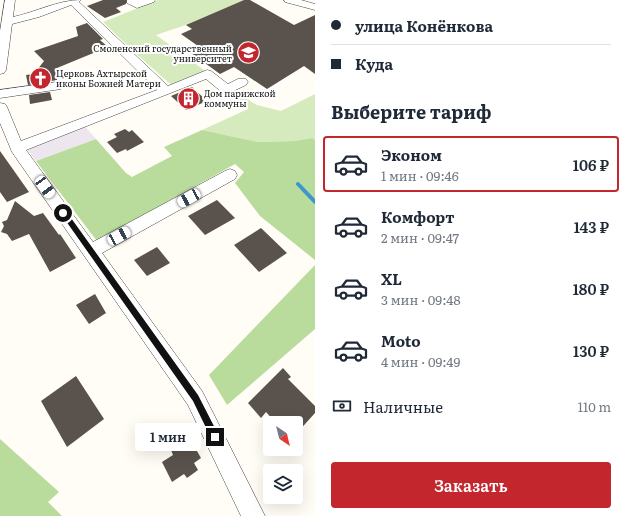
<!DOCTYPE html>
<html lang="ru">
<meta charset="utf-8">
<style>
body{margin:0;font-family:Literata,serif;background:#f2f2f3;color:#1f2937;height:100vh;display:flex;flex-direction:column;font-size:15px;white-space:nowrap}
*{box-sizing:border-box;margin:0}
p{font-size:13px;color:#747a83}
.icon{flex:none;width:22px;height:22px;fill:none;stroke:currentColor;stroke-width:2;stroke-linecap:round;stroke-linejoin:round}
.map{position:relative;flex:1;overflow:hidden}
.sheet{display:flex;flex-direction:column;background:#fff;width:312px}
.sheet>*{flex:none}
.banner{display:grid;align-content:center;height:88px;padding:0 16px;background:#fff}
.needle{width:26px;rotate:145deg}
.tools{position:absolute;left:263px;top:416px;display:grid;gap:8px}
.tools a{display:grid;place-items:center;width:40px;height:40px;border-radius:4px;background:#fff;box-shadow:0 4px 16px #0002;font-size:20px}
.end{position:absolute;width:18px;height:18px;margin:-9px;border:5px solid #111;background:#fff;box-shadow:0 0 0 2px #fff}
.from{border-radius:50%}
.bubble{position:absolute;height:28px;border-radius:4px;background:#fff;box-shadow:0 4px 16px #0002;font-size:13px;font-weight:600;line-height:28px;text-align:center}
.car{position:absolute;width:12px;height:24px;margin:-12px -6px;border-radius:5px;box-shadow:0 0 3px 1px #0007;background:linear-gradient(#fff 24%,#345 0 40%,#fff 0 76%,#345 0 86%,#fff 0)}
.banner b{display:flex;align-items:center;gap:14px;height:38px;font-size:15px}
.banner b+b{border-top:1px solid #e0e1e3}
.banner i{width:10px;height:10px;background:#1f2937}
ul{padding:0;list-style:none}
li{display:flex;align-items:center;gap:12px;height:56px;margin:0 8px 6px;padding:0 8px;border:2px solid transparent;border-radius:4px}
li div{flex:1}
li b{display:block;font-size:15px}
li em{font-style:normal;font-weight:600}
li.current{border-color:#c4262e}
li>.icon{width:36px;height:36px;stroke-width:1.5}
h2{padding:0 16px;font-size:18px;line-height:48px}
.pay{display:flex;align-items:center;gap:10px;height:44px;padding:0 16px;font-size:15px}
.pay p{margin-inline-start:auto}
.action{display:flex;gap:8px;margin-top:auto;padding:8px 16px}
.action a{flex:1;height:46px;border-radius:4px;background:#c4262e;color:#fff;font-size:16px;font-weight:600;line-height:46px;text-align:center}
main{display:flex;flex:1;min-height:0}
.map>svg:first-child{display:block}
</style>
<main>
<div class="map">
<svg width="315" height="516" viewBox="0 0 315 516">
<rect width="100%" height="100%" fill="#fffdf5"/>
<!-- industrial -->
<path fill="#eee6ef" d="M 84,125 L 96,139 L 36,161 L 26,148 Z"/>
<!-- green -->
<path fill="#d5ebbd" d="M 158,0 L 244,0 L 186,25 L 156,35 L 230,89 L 257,105 L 281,111 L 315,94 L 315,140 L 311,138 L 294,141 L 256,142 L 202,130 L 248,109 L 207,78 L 176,89 L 133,51 L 103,22 Z"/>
<!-- forest -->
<path fill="#b9dc9c" d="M 202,130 L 257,142 L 294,141 L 312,138 L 315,140 L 315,260 L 260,216 L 235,183 L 244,172 L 235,164 L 97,241 L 36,161 L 96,139 L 126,173 L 132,177 L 172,156 L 164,147 Z
M 315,265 L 315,329 L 227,405 L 209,375 Z
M 0,439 L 59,492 L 48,502 L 62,516 L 0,516 Z"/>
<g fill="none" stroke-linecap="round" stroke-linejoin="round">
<!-- stream -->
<path stroke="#3f96cf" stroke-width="4" d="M 298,184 L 315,202"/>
</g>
<!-- building -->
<path fill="#5a524d" d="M 103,0 L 126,0 L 126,4 L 116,8 L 121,12 L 105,18 L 87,6 Z
M 244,0 L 250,0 L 294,25 L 315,15 L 315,74 L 304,66 L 267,89 L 234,67 L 220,74 L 187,50 L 198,46 L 181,34 L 192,29 L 186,25 Z
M 87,23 L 103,39 L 100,40 L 108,47 L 57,68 L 57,80 L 28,85 L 26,75 L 34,74 L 44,61 L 34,51 L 78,36 L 76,27 Z
M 192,87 L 207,101 L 186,110 L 171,96 Z
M 50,92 L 52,100 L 30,104 L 29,95 Z
M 125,129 L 129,132 L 132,130 L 144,142 L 127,151 L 126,149 L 117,153 L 107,142 L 117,137 L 114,134 Z
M 0,151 L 29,192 L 7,202 L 0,192 Z
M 217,200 L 235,218 L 205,235 L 188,216 Z
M 15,201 L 34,216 L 43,213 L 59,235 L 60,234 L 76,258 L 50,272 L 29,234 L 12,241 L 7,234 L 1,232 L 4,226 L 2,222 L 7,220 Z
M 261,228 L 287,253 L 259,272 L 234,245 Z
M 157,247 L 170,263 L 147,276 L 134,260 Z
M 95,294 L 106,313 L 89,324 L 76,305 Z
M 283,368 L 291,377 L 288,379 L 315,406 L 315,413 L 296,434 L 296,423 L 276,423 L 266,412 L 261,418 L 248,403 Z
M 76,376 L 104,419 L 67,447 L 41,401 Z
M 189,437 L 201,458 L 194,463 L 198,470 L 187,478 L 184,474 L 172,482 L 162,462 L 173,455 L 171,450 Z"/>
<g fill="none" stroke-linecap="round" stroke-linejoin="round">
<defs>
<path id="minor" d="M 5,0 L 15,0 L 13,17 C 36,12 58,0 81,0 L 79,2 L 168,86 L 207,70 L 211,71 L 228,84 L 238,79 L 246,79 L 248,82 L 246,85 L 227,94 L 223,93 L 206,79 L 26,150 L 93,242 L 225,171 L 230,169 L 235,171 L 237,175 L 235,179 L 102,253 L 202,391 L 265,516 L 241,516 L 188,405 L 12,152 L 0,123 L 0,103 L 5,104 L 7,107 L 21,141 L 157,90 L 71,5 L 39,17 L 12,24 L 6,70 L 4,73 L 0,74 L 0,31 Z
M 127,0 L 155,0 L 154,2 L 137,8 L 127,3 Z
M 284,0 L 301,0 L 315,4 L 315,10 L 285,2 Z
M 57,82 L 61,83 L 63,86 L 61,89 L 0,98 L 0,90 Z"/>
</defs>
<!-- minor casing -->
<use href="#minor" stroke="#444" stroke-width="1"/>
<!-- minor -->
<use href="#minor" fill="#fff" fill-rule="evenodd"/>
</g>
<!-- route -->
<path fill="#111" d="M 63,210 L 66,211 L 198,395 L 218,434 L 219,437 L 218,440 L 215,441 L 212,440 L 193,401 L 61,214 L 60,213 Z"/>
<!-- icons -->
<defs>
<symbol id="university-disc" viewBox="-11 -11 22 22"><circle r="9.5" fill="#c4262e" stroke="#fff"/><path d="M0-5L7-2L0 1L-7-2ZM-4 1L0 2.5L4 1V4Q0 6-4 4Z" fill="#fff"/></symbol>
<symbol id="church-disc" viewBox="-11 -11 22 22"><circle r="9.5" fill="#c4262e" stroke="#fff"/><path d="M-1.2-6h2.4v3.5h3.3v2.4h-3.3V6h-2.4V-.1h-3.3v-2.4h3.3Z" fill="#fff"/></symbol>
<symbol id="building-disc" viewBox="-11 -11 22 22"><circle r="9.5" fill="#c4262e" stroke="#fff"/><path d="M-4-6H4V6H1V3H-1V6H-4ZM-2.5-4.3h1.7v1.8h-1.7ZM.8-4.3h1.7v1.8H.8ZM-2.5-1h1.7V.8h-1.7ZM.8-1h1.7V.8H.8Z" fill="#fff"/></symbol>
</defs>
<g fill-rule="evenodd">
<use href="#university-disc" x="236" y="40" width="25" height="25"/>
<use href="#church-disc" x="28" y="66" width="25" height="25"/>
<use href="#building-disc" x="176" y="86" width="25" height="25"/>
</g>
<g text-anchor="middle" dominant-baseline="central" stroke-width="4" stroke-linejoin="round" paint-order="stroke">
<!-- far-poi labels -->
<g font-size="9" fill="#111" stroke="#fff" text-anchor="start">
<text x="232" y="48" text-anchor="end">Смоленский государственный<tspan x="232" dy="10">университет</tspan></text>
<text x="56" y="73">Церковь Ахтырской<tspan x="56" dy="10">иконы Божией Матери</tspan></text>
<text x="204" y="93">Дом парижской<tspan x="204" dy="10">коммуны</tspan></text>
</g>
</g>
</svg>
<div class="tools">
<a><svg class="needle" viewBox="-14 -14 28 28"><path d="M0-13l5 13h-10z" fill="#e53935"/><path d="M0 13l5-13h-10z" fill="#747a83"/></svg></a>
<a><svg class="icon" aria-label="layers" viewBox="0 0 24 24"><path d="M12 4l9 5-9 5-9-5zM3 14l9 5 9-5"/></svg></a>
</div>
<i class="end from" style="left:63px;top:213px"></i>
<i class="end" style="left:215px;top:437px"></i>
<div class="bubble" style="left:135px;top:423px;width:66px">1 мин</div>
<i class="car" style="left:45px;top:187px;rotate:144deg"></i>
<i class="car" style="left:189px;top:198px;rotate:241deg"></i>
<i class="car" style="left:119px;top:236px;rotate:61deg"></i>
</div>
<section class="sheet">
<div class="banner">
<b><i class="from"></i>улица Конёнкова</b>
<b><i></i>Куда</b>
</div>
<h2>Выберите тариф</h2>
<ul>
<li class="current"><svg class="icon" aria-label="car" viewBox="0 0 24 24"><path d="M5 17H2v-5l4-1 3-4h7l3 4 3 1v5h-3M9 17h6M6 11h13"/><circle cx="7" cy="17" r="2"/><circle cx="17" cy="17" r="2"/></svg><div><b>Эконом</b><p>1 мин · 09:46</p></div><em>106 ₽</em></li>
<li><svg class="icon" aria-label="car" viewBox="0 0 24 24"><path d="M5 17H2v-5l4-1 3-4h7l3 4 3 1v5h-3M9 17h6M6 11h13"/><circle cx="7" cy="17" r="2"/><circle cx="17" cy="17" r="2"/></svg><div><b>Комфорт</b><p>2 мин · 09:47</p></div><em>143 ₽</em></li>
<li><svg class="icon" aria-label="car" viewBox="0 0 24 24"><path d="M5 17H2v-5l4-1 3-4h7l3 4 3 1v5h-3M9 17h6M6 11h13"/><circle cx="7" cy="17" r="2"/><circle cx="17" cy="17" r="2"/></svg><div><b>XL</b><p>3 мин · 09:48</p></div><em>180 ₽</em></li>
<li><svg class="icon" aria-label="car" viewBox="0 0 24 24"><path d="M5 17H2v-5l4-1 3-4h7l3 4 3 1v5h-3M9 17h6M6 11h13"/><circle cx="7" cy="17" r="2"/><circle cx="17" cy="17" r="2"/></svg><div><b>Moto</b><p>4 мин · 09:49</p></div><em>130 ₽</em></li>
</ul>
<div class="pay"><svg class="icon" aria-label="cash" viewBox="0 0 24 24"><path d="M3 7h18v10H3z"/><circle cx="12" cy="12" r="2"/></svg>Наличные<p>110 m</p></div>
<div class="action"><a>Заказать</a></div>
</section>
</main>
